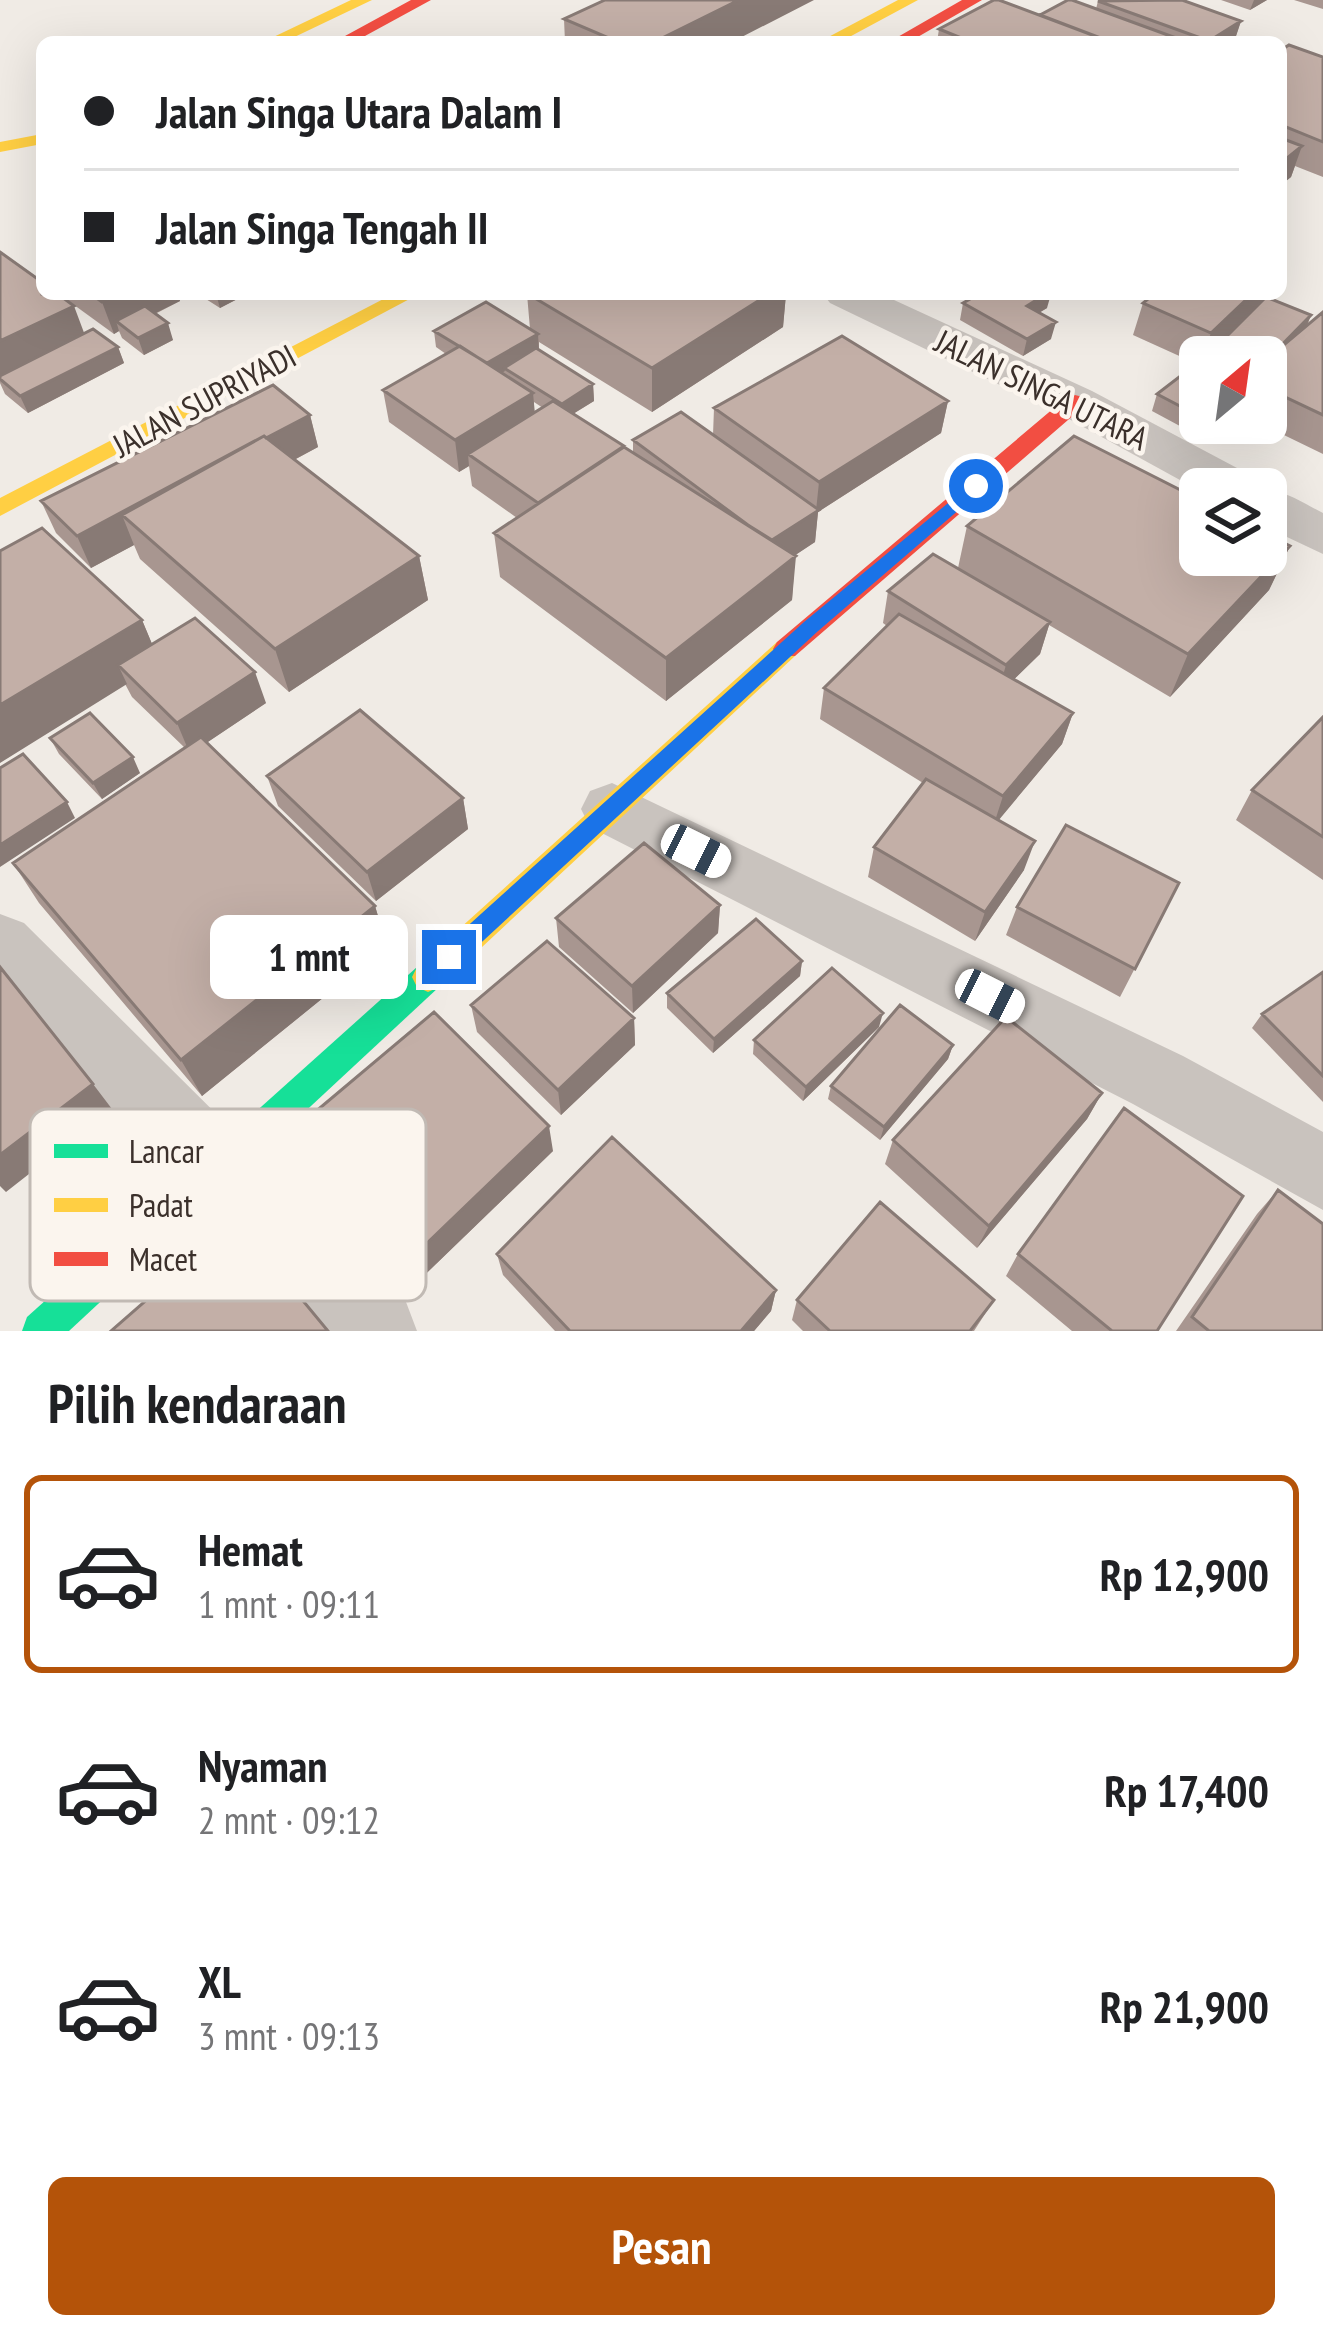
<!DOCTYPE html>
<html lang="id">
<meta charset="utf-8">
<style>
body{margin:0;font-family:"PT Sans Narrow",sans-serif;background:#f2f2f2;color:#202124;height:100vh;display:flex;flex-direction:column;font-size:45px;white-space:nowrap}
*{box-sizing:border-box;margin:0}
p{font-size:39px;color:#757577}
.icon{flex:none;width:66px;height:66px;fill:none;stroke:currentColor;stroke-width:2;stroke-linecap:round;stroke-linejoin:round}
.map{position:relative;height:1331px;overflow:hidden}
.panel{display:flex;flex-direction:column;background:#fff;flex:1}
.panel>*{flex:none}
.banner{position:absolute;left:36px;top:36px;width:1251px;height:264px;border-radius:18px;box-shadow:0 12px 48px #0002;display:grid;align-content:center;height:264px;padding:0 48px;background:#fff}
.needle{width:78px;rotate:29deg}
.controls{position:absolute;left:1179px;top:336px;display:grid;gap:24px}
.controls a{display:grid;place-items:center;width:108px;height:108px;border-radius:18px;background:#fff;box-shadow:0 12px 48px #0002;font-size:60px}
.end{position:absolute;width:54px;height:54px;margin:-27px;border:15px solid #1a73e8;background:#fff;box-shadow:0 0 0 6px #fff}
.from{border-radius:50%}
.bubble{position:absolute;height:84px;border-radius:18px;background:#fff;box-shadow:0 12px 48px #0002;font-size:39px;font-weight:600;line-height:84px;text-align:center}
.car{position:absolute;width:36px;height:72px;margin:-36px -18px;border-radius:15px;box-shadow:0 0 9px 3px #0007;background:linear-gradient(#fff 24%,#345 0 40%,#fff 0 76%,#345 0 86%,#fff 0)}
.banner b{display:flex;align-items:center;gap:42px;height:114px;font-size:45px}
.banner b+b{border-top:3px solid #e0e0e0}
.banner i{width:30px;height:30px;background:#202124}
ul{padding:0;list-style:none}
li{display:flex;align-items:center;gap:36px;height:198px;margin:0 24px 18px;padding:0 24px;border:6px solid transparent;border-radius:18px}
li div{flex:1}
li b{display:block;font-size:45px}
li em{font-style:normal;font-weight:600}
li.selected{border-color:#b45309}
li>.icon{width:108px;height:108px;stroke-width:1.5}
h2{padding:0 48px;font-size:54px;line-height:144px}
.primary-button{display:flex;gap:24px;margin-top:auto;padding:24px 48px}
.primary-button a{flex:1;height:138px;border-radius:18px;background:#b45309;color:#fff;font-size:48px;font-weight:600;line-height:138px;text-align:center}
.map>svg:first-child{display:block}
</style>
<div class="map">
<svg width="1323" height="1331" viewBox="0 0 1323 1331">
<rect width="100%" height="100%" fill="#f0ebe5"/>
<g fill="none" stroke-linecap="round" stroke-linejoin="round">
<!-- street -->
<path fill="#c9c3be" fill-rule="evenodd" d="M 823,294 L 881,294 L 1092,391 L 1254,477 L 1261,489 C 1283,489 1303,503 1323,513 L 1323,554 L 1266,527 L 1266,489 L 1200,491 L 1058,413 L 830,303 Z
M 612,783 L 1183,1056 L 1323,1132 L 1323,1210 L 1133,1104 L 590,827 L 581,809 L 590,791 Z
M 0,914 L 24,923 L 406,1302 L 417,1331 L 321,1331 L 0,990 Z"/>
<!-- fast -->
<path fill="#16e098" fill-rule="evenodd" d="M 428,962 L 439,967 L 444,977 L 439,987 L 69,1331 L 22,1331 L 27,1317 L 417,967 Z"/>
<!-- slow -->
<path fill="#ffcf43" fill-rule="evenodd" d="M 351,0 L 372,0 L 284,42 L 263,42 Z
M 898,0 L 918,0 L 840,42 L 819,42 Z
M 42,134 L 42,144 L 0,152 L 0,142 Z
M 393,294 L 419,294 L 0,516 L 0,498 Z
M 786,639 L 795,642 L 799,649 L 795,656 L 439,987 L 428,992 L 417,987 L 412,977 L 417,967 L 777,642 Z"/>
<!-- jam -->
<path fill="#f24e42" fill-rule="evenodd" d="M 411,0 L 431,0 L 354,42 L 334,42 Z
M 962,0 L 982,0 L 909,42 L 889,42 Z
M 1075,395 L 1083,397 L 1083,407 L 795,656 L 777,656 L 773,649 L 777,642 L 1067,397 Z"/>
</g>
<!-- wall -->
<path fill="#a89690" fill-rule="evenodd" d="M 1221,0 L 1267,0 L 1250,10 Z
M 1294,0 L 1323,0 L 1323,9 Z
M 1098,1 L 1241,21 L 1234,42 L 937,42 L 939,29 L 1096,9 Z
M 564,19 L 732,42 L 565,42 Z
M 1281,50 L 1323,57 L 1323,177 L 1295,166 L 1291,177 L 1281,185 Z
M 0,252 L 85,334 L 118,347 L 124,363 L 28,413 L 5,394 L 0,383 Z
M 59,294 L 178,294 L 180,301 L 155,314 L 173,340 L 144,355 L 122,338 L 119,331 L 114,334 Z
M 198,294 L 247,294 L 220,308 Z
M 527,294 L 786,294 L 783,327 L 652,412 L 539,342 L 539,350 L 593,384 L 594,401 L 573,414 L 633,452 L 633,440 L 713,435 L 714,408 L 948,401 L 941,433 L 818,512 L 815,542 L 795,555 L 792,600 L 666,701 L 500,577 L 494,533 L 517,518 L 472,486 L 469,466 L 459,472 L 389,422 L 383,390 L 446,354 L 436,347 L 434,331 L 530,329 ZM 534,402 L 543,408 L 534,413 Z
M 1154,294 L 1267,294 L 1266,297 L 1311,315 L 1307,326 L 1323,312 L 1323,454 L 1259,423 L 1266,423 L 1266,357 L 1200,357 L 1200,423 L 1202,423 L 1191,432 L 1152,411 L 1157,394 L 1197,364 L 1133,335 L 1143,303 Z
M 963,303 L 1047,308 L 1039,313 L 1051,339 L 1023,356 L 960,320 Z
M 310,415 L 318,447 L 294,460 L 419,556 L 428,600 L 289,692 L 140,559 L 134,545 L 91,568 L 56,533 L 41,501 Z
M 967,526 L 1290,546 L 1269,590 L 1170,697 L 1049,625 L 1040,654 L 1014,679 L 1073,713 L 1062,744 L 998,820 L 1024,870 L 975,941 L 868,877 L 874,847 L 923,783 L 820,719 L 824,688 L 887,626 L 883,623 L 888,591 L 958,568 Z
M 42,528 L 142,620 L 152,644 L 266,703 L 206,743 L 375,906 L 387,946 L 202,1096 L 39,903 L 13,863 L 185,748 L 132,697 Z
M 1323,717 L 1323,880 L 1236,820 L 1252,790 Z
M 50,738 L 140,773 L 102,799 L 59,754 Z
M 267,776 L 463,798 L 468,829 L 376,901 L 278,806 Z
M 1179,883 L 1120,997 L 1006,935 L 1017,907 Z
M 720,905 L 718,933 L 633,1013 L 559,947 L 556,918 Z
M 802,961 L 800,976 L 713,1053 L 667,1008 L 667,993 Z
M 1323,972 L 1323,1102 L 1252,1028 L 1262,1014 Z
M 471,1005 L 634,1018 L 635,1045 L 561,1115 L 477,1032 Z
M 879,1027 L 803,1101 L 753,1054 L 754,1040 Z
M 953,1045 L 948,1059 L 880,1140 L 828,1099 L 831,1086 Z
M 1102,1093 L 1087,1119 L 977,1248 L 885,1164 L 893,1140 Z
M 283,1139 L 553,1151 L 407,1292 L 296,1164 Z
M 1278,1190 L 1323,1331 L 1176,1331 L 1257,1214 Z
M 497,1254 L 776,1290 L 771,1311 L 754,1331 L 555,1331 L 503,1275 Z
M 1018,1254 L 1157,1331 L 1072,1331 L 1006,1276 Z
M 797,1300 L 994,1300 L 974,1331 L 803,1331 L 792,1320 Z"/>
<!-- shaded-wall -->
<path fill="#887a75" d="M 739,0 L 814,0 L 732,42 L 654,42 Z
M 1254,0 L 1267,0 L 1250,10 Z
M 1241,21 L 1234,42 L 1208,42 L 1209,41 Z
M 1302,146 L 1291,177 L 1281,185 L 1281,163 Z
M 120,294 L 178,294 L 180,301 L 125,328 L 116,321 L 119,331 L 114,334 L 102,302 Z
M 216,294 L 247,294 L 220,308 Z
M 769,294 L 786,294 L 783,327 L 652,412 L 652,368 Z
M 1046,294 L 1051,294 L 1047,308 L 1023,322 L 1027,306 Z
M 1252,294 L 1267,294 L 1263,304 L 1218,345 L 1207,357 L 1202,357 L 1211,333 Z
M 74,306 L 86,338 L 0,379 L 0,341 Z
M 1311,315 L 1304,332 L 1266,361 Z
M 1056,322 L 1051,339 L 1023,356 L 1027,339 Z
M 168,323 L 173,340 L 144,355 L 138,338 Z
M 538,334 L 539,351 L 504,368 L 505,371 L 488,381 L 486,364 Z
M 118,347 L 124,363 L 28,413 L 20,396 Z
M 593,384 L 594,401 L 563,420 L 562,404 Z
M 533,393 L 536,425 L 468,454 L 469,466 L 459,472 L 455,440 Z
M 948,401 L 941,433 L 818,512 L 815,542 L 767,574 L 770,542 L 816,511 L 819,482 Z
M 1200,413 L 1200,423 L 1202,423 L 1191,432 L 1197,415 Z
M 310,415 L 318,447 L 148,538 L 122,515 L 134,545 L 91,568 L 77,536 Z
M 1290,546 L 1269,590 L 1170,697 L 1188,654 Z
M 419,556 L 428,600 L 289,692 L 275,649 Z
M 796,556 L 792,600 L 666,701 L 666,658 Z
M 142,620 L 160,663 L 118,665 L 127,684 L 0,763 L 0,705 Z
M 1050,622 L 1040,654 L 997,696 L 1006,665 Z
M 255,672 L 266,703 L 190,754 L 177,723 Z
M 1073,713 L 1062,744 L 993,827 L 1003,796 Z
M 133,757 L 140,773 L 102,799 L 93,783 Z
M 463,798 L 468,829 L 376,901 L 367,872 Z
M 67,802 L 75,818 L 0,867 L 0,845 Z
M 1035,841 L 1024,870 L 975,941 L 985,912 Z
M 720,905 L 718,933 L 633,1013 L 632,986 Z
M 375,906 L 387,946 L 202,1096 L 181,1060 Z
M 802,961 L 800,976 L 713,1053 L 714,1039 Z
M 883,1013 L 879,1027 L 803,1101 L 806,1087 Z
M 634,1018 L 635,1045 L 561,1115 L 558,1090 Z
M 953,1045 L 948,1059 L 880,1140 L 884,1127 Z
M 93,1084 L 112,1109 L 6,1192 L 0,1186 L 0,1155 Z
M 1102,1093 L 1087,1119 L 977,1248 L 989,1226 Z
M 549,1126 L 553,1151 L 407,1292 L 398,1271 Z
M 776,1290 L 771,1311 L 754,1331 L 741,1331 Z"/>
<!-- building -->
<path fill="#c3afa7" stroke="#887a75" stroke-width="3" d="M 605,0 L 739,0 L 654,42 L 618,42 L 564,19 Z
M 994,0 L 999,0 L 1111,42 L 971,42 L 939,29 Z
M 1068,0 L 1072,0 L 1187,42 L 1111,42 L 1040,15 Z
M 1182,0 L 1241,21 L 1209,41 L 1098,1 Z
M 1289,45 L 1323,57 L 1323,142 L 1281,125 L 1281,50 Z
M 1281,138 L 1302,146 L 1281,163 Z
M 0,252 L 42,282 L 42,294 L 58,294 L 74,306 L 0,341 Z
M 91,294 L 120,294 L 102,302 Z
M 528,294 L 769,294 L 652,368 Z
M 979,294 L 1046,294 L 1027,306 L 1056,322 L 1027,339 L 963,303 Z
M 1154,294 L 1252,294 L 1211,333 L 1143,303 Z
M 1266,297 L 1311,315 L 1266,361 L 1266,357 L 1246,357 L 1218,345 Z
M 486,302 L 538,334 L 487,363 L 434,331 Z
M 145,306 L 168,323 L 138,338 L 116,321 Z
M 1323,312 L 1323,415 L 1266,388 L 1266,360 Z
M 93,329 L 118,347 L 20,396 L 0,379 L 0,376 Z
M 842,336 L 948,401 L 819,482 L 714,408 Z
M 460,346 L 533,393 L 455,440 L 383,390 Z
M 536,348 L 593,384 L 562,404 L 504,368 Z
M 1214,351 L 1226,357 L 1206,357 Z
M 1200,361 L 1200,413 L 1197,415 L 1157,394 Z
M 273,385 L 310,415 L 266,438 L 264,436 L 77,536 L 41,501 Z
M 553,401 L 624,446 L 538,503 L 468,454 Z
M 681,412 L 819,510 L 772,540 L 748,525 L 633,440 Z
M 264,436 L 419,556 L 275,649 L 122,515 Z
M 1074,436 L 1200,500 L 1200,555 L 1266,555 L 1266,534 L 1290,546 L 1188,654 L 967,526 Z
M 624,447 L 796,556 L 666,658 L 494,533 Z
M 42,528 L 142,620 L 0,705 L 0,551 Z
M 933,554 L 1050,622 L 1006,665 L 888,591 Z
M 899,614 L 1073,713 L 1003,796 L 824,688 Z
M 195,618 L 255,672 L 177,723 L 118,665 Z
M 360,710 L 463,798 L 367,872 L 267,776 Z
M 90,713 L 133,757 L 93,783 L 50,738 Z
M 1323,717 L 1323,837 L 1252,790 Z
M 201,737 L 375,906 L 181,1060 L 13,863 Z
M 23,754 L 67,802 L 0,845 L 0,768 Z
M 926,779 L 1035,841 L 985,912 L 874,847 Z
M 1066,825 L 1179,883 L 1135,969 L 1017,907 Z
M 644,843 L 720,905 L 632,986 L 556,918 Z
M 756,919 L 802,961 L 714,1039 L 667,993 Z
M 547,941 L 634,1018 L 558,1090 L 471,1005 Z
M 0,967 L 93,1084 L 0,1155 Z
M 832,968 L 883,1013 L 806,1087 L 754,1040 Z
M 1323,972 L 1323,1076 L 1262,1014 Z
M 900,1005 L 953,1045 L 884,1127 L 831,1086 Z
M 434,1012 L 549,1126 L 398,1271 L 283,1139 Z
M 1006,1017 L 1102,1093 L 989,1226 L 893,1140 Z
M 1124,1108 L 1243,1196 L 1157,1331 L 1112,1331 L 1018,1254 Z
M 612,1137 L 776,1290 L 741,1331 L 570,1331 L 497,1254 Z
M 1278,1190 L 1323,1224 L 1323,1331 L 1209,1331 L 1192,1317 Z
M 880,1202 L 994,1300 L 970,1331 L 830,1331 L 797,1300 Z
M 237,1221 L 328,1331 L 111,1331 Z"/>
<!-- route -->
<path fill="#1a73e8" d="M 976,480 L 982,482 L 982,490 L 817,632 L 457,965 L 441,965 L 441,950 L 804,622 Z"/>
<g text-anchor="middle" dominant-baseline="central" stroke-width="9" stroke-linejoin="round" paint-order="stroke">
<!-- street labels -->
<g font-size="33" fill="#3b302b" stroke="#fbf5ee">
<text transform="translate(1042 389) rotate(26)">JALAN SINGA UTARA</text>
<text transform="translate(204 400) rotate(-28)">JALAN SUPRIYADI</text>
</g>
</g>
<!-- legend -->
<rect x="30" y="1109" width="396" height="192" rx="18" fill="#fbf5ee" stroke="#c1bab4" stroke-width="3"/>
<rect x="54" y="1144" width="54" height="14" fill="#16e098"/>
<rect x="54" y="1198" width="54" height="14" fill="#ffcf43"/>
<rect x="54" y="1252" width="54" height="14" fill="#f24e42"/>
<g font-size="33" fill="#3b302b">
<text x="129" y="1163">Lancar</text>
<text x="129" y="1217">Padat</text>
<text x="129" y="1271">Macet</text>
</g>
</svg>
<div class="controls">
<a><svg class="needle" viewBox="-14 -14 28 28"><path d="M0-13l5 13h-10z" fill="#e53935"/><path d="M0 13l5-13h-10z" fill="#757577"/></svg></a>
<a><svg class="icon" aria-label="layers" viewBox="0 0 24 24"><path d="M12 4l9 5-9 5-9-5zM3 14l9 5 9-5"/></svg></a>
</div>
<i class="end from" style="left:976px;top:486px"></i>
<i class="end" style="left:449px;top:957px"></i>
<div class="bubble" style="left:210px;top:915px;width:198px">1 mnt</div>
<i class="car" style="left:696px;top:851px;rotate:116deg"></i>
<i class="car" style="left:990px;top:996px;rotate:117deg"></i>
<div class="banner">
<b><i class="from"></i>Jalan Singa Utara Dalam I</b>
<b><i></i>Jalan Singa Tengah II</b>
</div>
</div>
<section class="panel">
<h2>Pilih kendaraan</h2>
<ul>
<li class="selected"><svg class="icon" aria-label="car" viewBox="0 0 24 24"><path d="M5 17H2v-5l4-1 3-4h7l3 4 3 1v5h-3M9 17h6M6 11h13"/><circle cx="7" cy="17" r="2"/><circle cx="17" cy="17" r="2"/></svg><div><b>Hemat</b><p>1 mnt · 09:11</p></div><em>Rp 12,900</em></li>
<li><svg class="icon" aria-label="car" viewBox="0 0 24 24"><path d="M5 17H2v-5l4-1 3-4h7l3 4 3 1v5h-3M9 17h6M6 11h13"/><circle cx="7" cy="17" r="2"/><circle cx="17" cy="17" r="2"/></svg><div><b>Nyaman</b><p>2 mnt · 09:12</p></div><em>Rp 17,400</em></li>
<li><svg class="icon" aria-label="car" viewBox="0 0 24 24"><path d="M5 17H2v-5l4-1 3-4h7l3 4 3 1v5h-3M9 17h6M6 11h13"/><circle cx="7" cy="17" r="2"/><circle cx="17" cy="17" r="2"/></svg><div><b>XL</b><p>3 mnt · 09:13</p></div><em>Rp 21,900</em></li>
</ul>
<div class="primary-button"><a>Pesan</a></div>
</section>
